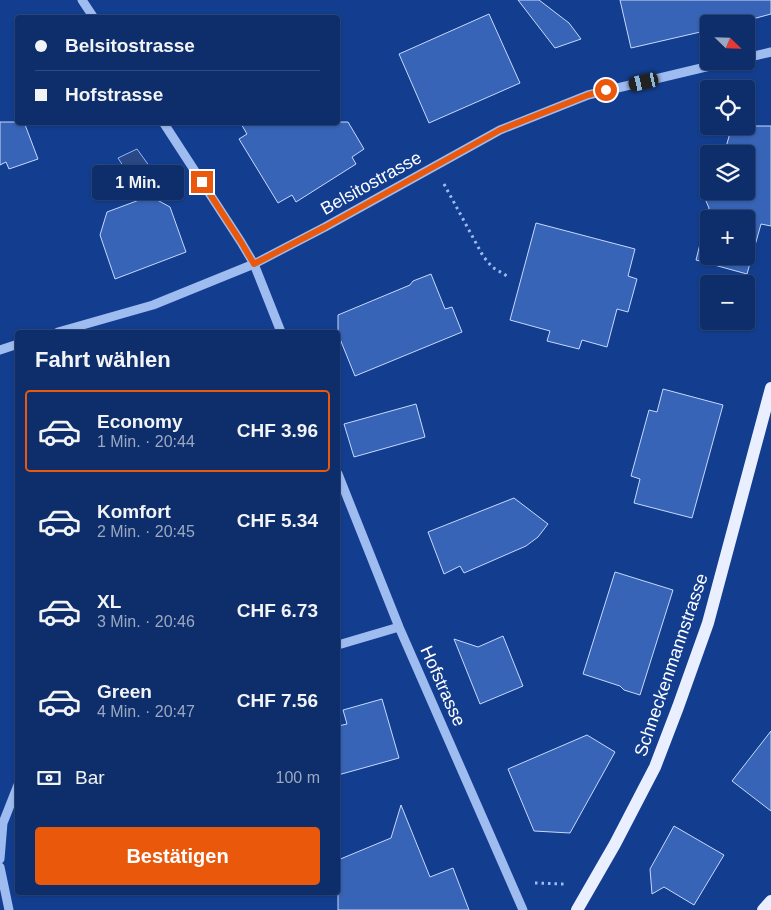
<!DOCTYPE html>
<html lang="de">
<meta charset="utf-8">
<style>
body{margin:0;font-family:Helvetica,sans-serif;background:#1c3a73;color:#f1f3f6;height:100vh;display:flex;flex-direction:column;font-size:19px;white-space:nowrap}
*{box-sizing:border-box;margin:0}
p{font-size:16px;color:#9ba8c1}
.icon{flex:none;width:28px;height:28px;fill:none;stroke:currentColor;stroke-width:2;stroke-linecap:round;stroke-linejoin:round}
.map{position:relative;flex:1;overflow:hidden}
.drawer{position:absolute;left:15px;top:330px;width:325px;height:565px;display:flex;flex-direction:column;background:#0e2e6b;border-radius:5px;box-shadow:0 1px 4px #0004,0 0 0 1px #2e4a7e}
.drawer>*{flex:none}
.banner{position:absolute;left:15px;top:15px;width:325px;height:110px;border-radius:5px;box-shadow:0 1px 4px #0004,0 0 0 1px #2e4a7e;display:grid;align-content:center;height:110px;padding:0 20px;background:#0e2e6b}
.needle{width:32px;rotate:113deg}
.tools{position:absolute;left:700px;top:15px;display:grid;gap:10px}
.tools a{display:grid;place-items:center;width:55px;height:55px;border-radius:5px;background:#0e2e6b;box-shadow:0 1px 4px #0004,0 0 0 1px #2e4a7e;font-size:25px}
.end{position:absolute;width:22px;height:22px;margin:-11px;border:6px solid #ea580c;background:#fff;box-shadow:0 0 0 2px #fff}
.from{border-radius:50%}
.bubble{position:absolute;height:35px;border-radius:5px;background:#0e2e6b;box-shadow:0 1px 4px #0004,0 0 0 1px #2e4a7e;font-size:16px;font-weight:700;line-height:35px;text-align:center}
.car{position:absolute;width:15px;height:30px;margin:-15px -8px;border-radius:6px;box-shadow:0 0 4px 1px #0007;background:linear-gradient(#222 24%,#8ab4d8 0 40%,#222 0 76%,#8ab4d8 0 86%,#222 0)}
.banner b{display:flex;align-items:center;gap:18px;height:48px;font-size:19px}
.banner b+b{border-top:1px solid #2e4a7e}
.banner i{width:12px;height:12px;background:#f1f3f6}
ul{padding:0;list-style:none}
li{display:flex;align-items:center;gap:15px;height:82px;margin:0 10px 8px;padding:0 10px;border:2px solid transparent;border-radius:5px}
li div{flex:1}
li b{display:block;font-size:19px}
li em{font-style:normal;font-weight:700}
li.selected{border-color:#ea580c}
li>.icon{width:45px;height:45px;stroke-width:1.5}
h2{padding:0 20px;font-size:22px;line-height:60px}
.pay{display:flex;align-items:center;gap:12px;height:55px;padding:0 20px;font-size:19px}
.pay p{margin-inline-start:auto}
.primary-button{display:flex;gap:10px;margin-top:auto;padding:10px 20px}
.primary-button a{flex:1;height:58px;border-radius:5px;background:#ea580c;color:#fff;font-size:20px;font-weight:700;line-height:58px;text-align:center}
.map>svg:first-child{display:block}
</style>
<div class="map">
<svg width="771" height="910" viewBox="0 0 771 910">
<rect width="100%" height="100%" fill="#133e8f"/>
<!-- water -->
<path fill="#294885" stroke="#90b5f4" d="M 137,149 L 163,185 L 141,194 L 118,158 Z"/>
<!-- building -->
<path fill="#3764b6" stroke="#c6d9fc" fill-rule="evenodd" d="M 518,0 L 539,0 L 569,23 L 581,39 L 555,48 Z
M 620,0 L 771,0 L 771,14 L 734,24 L 709,24 L 709,30 L 631,48 Z
M 489,14 L 520,83 L 429,123 L 399,54 Z
M 0,122 L 24,122 L 38,159 L 9,169 L 6,162 L 0,165 Z
M 240,122 L 348,122 L 364,149 L 352,157 L 356,164 L 296,202 L 292,195 L 278,203 L 239,139 L 247,134 Z
M 732,126 L 771,126 L 771,226 L 761,224 L 747,274 L 696,260 L 709,208 L 702,192 L 702,184 L 706,177 L 709,175 L 709,191 L 746,191 L 746,154 L 724,154 ZM 709,219 L 746,219 L 746,256 L 709,256 Z
M 150,196 L 170,207 L 186,252 L 115,279 L 100,235 L 107,212 Z
M 536,223 L 635,249 L 628,276 L 637,279 L 628,312 L 617,309 L 607,347 L 582,340 L 579,349 L 547,341 L 550,331 L 510,320 Z
M 431,274 L 445,309 L 452,307 L 462,332 L 355,376 L 338,334 L 338,315 L 410,285 L 413,281 Z
M 663,389 L 723,405 L 692,518 L 634,503 L 640,479 L 631,476 L 649,410 L 657,412 Z
M 416,404 L 425,437 L 354,457 L 344,424 Z
M 514,498 L 548,524 L 538,537 L 526,546 L 464,573 L 460,566 L 444,574 L 428,532 Z
M 615,572 L 673,590 L 640,695 L 624,690 L 620,686 L 583,674 Z
M 503,636 L 523,686 L 480,704 L 454,639 L 478,647 Z
M 382,699 L 399,758 L 338,775 L 338,726 L 347,724 L 343,710 Z
M 771,731 L 771,811 L 732,781 Z
M 587,735 L 615,752 L 570,833 L 534,831 L 508,769 Z
M 401,805 L 430,877 L 453,868 L 469,910 L 338,910 L 338,860 L 391,838 Z
M 674,826 L 724,855 L 694,905 L 664,887 L 652,894 L 650,869 Z"/>
<g fill="none" stroke-linecap="round" stroke-linejoin="round">
<!-- path -->
<path stroke="#9fbcf1" stroke-width="3" stroke-dasharray="2.5 4" stroke-linecap="butt" d="M 444,184 L 483,256 L 492,267 L 507,276
M 535,883 L 564,884"/>
<!-- minor -->
<path stroke="#9fbcf1" stroke-width="9" d="M 82,0 L 94,18
M 746,58 L 771,52
M 163,122 L 241,242 L 254,264 L 281,332
M 58,332 L 153,305 L 254,264 L 325,227 L 500,130 L 588,95 L 731,61
M 0,350 L 18,344
M 338,474 L 399,627 L 523,910
M 338,645 L 399,627
M 0,859 L 3,823 L 18,785
M 0,867 L 9,910"/>
<!-- major -->
<path stroke="#e9efff" stroke-width="12" d="M 577,910 L 615,844 L 655,767 L 678,707 L 708,623 L 771,388
M 763,910 L 771,901"/>
</g>
<g fill="none" stroke-linecap="round" stroke-linejoin="round">
<!-- route -->
<path stroke="#ea580c" stroke-width="6" d="M 202,182 L 241,242 L 254,264 L 325,227 L 500,130 L 588,95 L 606,90"/>
</g>
<g text-anchor="middle" dominant-baseline="central" stroke-width="5" stroke-linejoin="round" paint-order="stroke">
<!-- street labels -->
<g font-size="18" fill="#fff" stroke="#133e8f">
<text transform="translate(371 183) rotate(-29)">Belsitostrasse</text>
<text transform="translate(671 665) rotate(-71)">Schneckenmannstrasse</text>
<text transform="translate(443 686) rotate(66)">Hofstrasse</text>
</g>
</g>
</svg>
<div class="tools">
<a><svg class="needle" viewBox="-14 -14 28 28"><path d="M0-13l5 13h-10z" fill="#e53935"/><path d="M0 13l5-13h-10z" fill="#9ba8c1"/></svg></a>
<a><svg class="icon" aria-label="locate" viewBox="0 0 24 24"><circle cx="12" cy="12" r="6"/><path d="M12 2v4M12 18v4M2 12h4M18 12h4"/></svg></a>
<a><svg class="icon" aria-label="layers" viewBox="0 0 24 24"><path d="M12 4l9 5-9 5-9-5zM3 14l9 5 9-5"/></svg></a>
<a>+</a>
<a>−</a>
</div>
<i class="end from" style="left:606px;top:90px"></i>
<i class="end" style="left:202px;top:182px"></i>
<div class="bubble" style="left:92px;top:165px;width:92px">1 Min.</div>
<i class="car" style="left:644px;top:82px;rotate:257deg"></i>
<div class="banner">
<b><i class="from"></i>Belsitostrasse</b>
<b><i></i>Hofstrasse</b>
</div>
<section class="drawer">
<h2>Fahrt wählen</h2>
<ul>
<li class="selected"><svg class="icon" aria-label="car" viewBox="0 0 24 24"><path d="M5 17H2v-5l4-1 3-4h7l3 4 3 1v5h-3M9 17h6M6 11h13"/><circle cx="7" cy="17" r="2"/><circle cx="17" cy="17" r="2"/></svg><div><b>Economy</b><p>1 Min. · 20:44</p></div><em>CHF 3.96</em></li>
<li><svg class="icon" aria-label="car" viewBox="0 0 24 24"><path d="M5 17H2v-5l4-1 3-4h7l3 4 3 1v5h-3M9 17h6M6 11h13"/><circle cx="7" cy="17" r="2"/><circle cx="17" cy="17" r="2"/></svg><div><b>Komfort</b><p>2 Min. · 20:45</p></div><em>CHF 5.34</em></li>
<li><svg class="icon" aria-label="car" viewBox="0 0 24 24"><path d="M5 17H2v-5l4-1 3-4h7l3 4 3 1v5h-3M9 17h6M6 11h13"/><circle cx="7" cy="17" r="2"/><circle cx="17" cy="17" r="2"/></svg><div><b>XL</b><p>3 Min. · 20:46</p></div><em>CHF 6.73</em></li>
<li><svg class="icon" aria-label="car" viewBox="0 0 24 24"><path d="M5 17H2v-5l4-1 3-4h7l3 4 3 1v5h-3M9 17h6M6 11h13"/><circle cx="7" cy="17" r="2"/><circle cx="17" cy="17" r="2"/></svg><div><b>Green</b><p>4 Min. · 20:47</p></div><em>CHF 7.56</em></li>
</ul>
<div class="pay"><svg class="icon" aria-label="cash" viewBox="0 0 24 24"><path d="M3 7h18v10H3z"/><circle cx="12" cy="12" r="2"/></svg>Bar<p>100 m</p></div>
<div class="primary-button"><a>Bestätigen</a></div>
</section>
</div>
